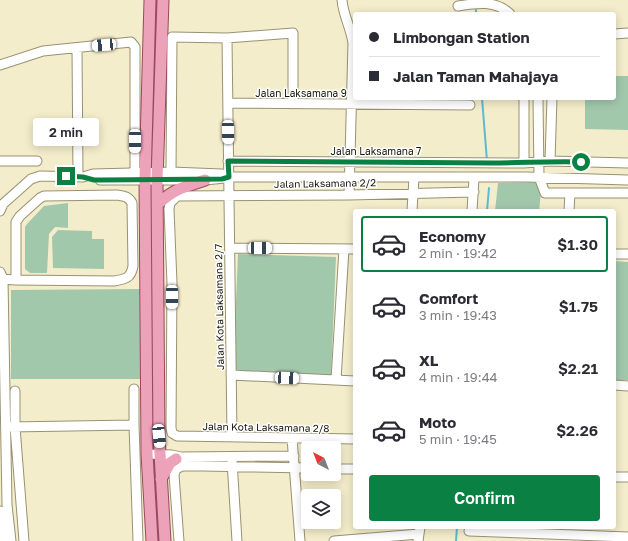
<!DOCTYPE html>
<meta charset="utf-8">
<style>
body{margin:0;font-family:"Golos Text",sans-serif;background:#f7f7f7;color:#2b2b33;height:100vh;display:flex;flex-direction:column;font-size:15px;white-space:nowrap}
*{box-sizing:border-box;margin:0}
p{font-size:13px;color:#7c7c81}
.icon{flex:none;width:22px;height:22px;fill:none;stroke:currentColor;stroke-width:2;stroke-linecap:round;stroke-linejoin:round}
.map{position:relative;flex:1;overflow:hidden}
.side{position:absolute;left:353px;top:209px;width:263px;height:320px;display:flex;flex-direction:column;background:#fff;border-radius:4px;box-shadow:0 2px 10px #0003}
.side>*{flex:none}
.hud{position:absolute;left:353px;top:12px;width:263px;height:88px;border-radius:4px;box-shadow:0 2px 10px #0003;display:grid;align-content:center;height:88px;padding:0 16px;background:#fff}
.needle{width:26px;rotate:318deg}
.buttons{position:absolute;left:301px;top:441px;display:grid;gap:8px}
.buttons a{display:grid;place-items:center;width:40px;height:40px;border-radius:4px;background:#fff;box-shadow:0 2px 10px #0003;font-size:20px}
.end{position:absolute;width:18px;height:18px;margin:-9px;border:5px solid #0b8043;background:#fff;box-shadow:0 0 0 2px #fff}
.from{border-radius:50%}
.bubble{position:absolute;height:28px;border-radius:4px;background:#fff;box-shadow:0 2px 10px #0003;font-size:13px;font-weight:600;line-height:28px;text-align:center}
.car{position:absolute;width:12px;height:24px;margin:-12px -6px;border-radius:5px;box-shadow:0 0 3px 1px #0007;background:linear-gradient(#fff 24%,#345 0 40%,#fff 0 76%,#345 0 86%,#fff 0)}
.hud b{display:flex;align-items:center;gap:14px;height:38px;font-size:15px}
.hud b+b{border-top:1px solid #e1e1e2}
.hud i{width:10px;height:10px;background:#2b2b33}
ul{padding:7px 0 0;list-style:none}
li{display:flex;align-items:center;gap:12px;height:56px;margin:0 8px 6px;padding:0 8px;border:2px solid transparent;border-radius:4px}
li div{flex:1}
li b{display:block;font-size:15px}
li em{font-style:normal;font-weight:600}
li.selected{border-color:#0b8043}
li>.icon{width:36px;height:36px;stroke-width:1.5}
.action{display:flex;gap:8px;margin-top:auto;padding:8px 16px}
.action a{flex:1;height:46px;border-radius:4px;background:#0b8043;color:#fff;font-size:16px;font-weight:600;line-height:46px;text-align:center}
.map>svg:first-child{display:block}
</style>
<div class="map">
<svg width="628" height="541" viewBox="0 0 628 541">
<rect width="100%" height="100%" fill="#f4edcb"/>
<!-- green -->
<path fill="#a2c8ac" d="M 614,76 L 628,76 L 628,130 L 585,129 L 585,98 L 614,98 Z
M 542,182 L 539,211 L 495,211 L 498,183 Z
M 68,203 L 68,228 L 55,227 L 49,234 L 47,273 L 30,273 L 25,269 L 25,227 L 27,224 L 44,206 Z
M 58,230 L 92,231 L 92,239 L 104,239 L 104,269 L 53,268 L 52,237 Z
M 238,254 L 336,257 L 331,376 L 233,372 Z
M 614,261 L 628,262 L 628,380 L 614,380 Z
M 141,289 L 141,379 L 11,379 L 11,290 Z"/>
<g fill="none" stroke-linecap="round" stroke-linejoin="round">
<!-- stream -->
<path stroke="#5eb9d2" stroke-width="2" d="M 476,7 L 476,14
M 482,98 L 487,161
M 487,211 L 489,188
M 456,541 L 457,527"/>
<defs>
<path id="minor" d="M 342,0 C 343,15 351,28 353,43 L 349,195
M 458,6 C 477,3 496,0 510,14
M 614,34 L 628,33
M 227,38 L 232,437
M 77,48 L 78,176
M 0,65 L 43,51 L 131,42 L 135,47 L 135,173
M 538,98 L 539,177 L 545,193 L 628,193
M 228,103 L 470,105
M 0,161 L 37,161
M 228,161 L 524,163 L 550,161 L 628,163
M 550,161 L 552,98
M 524,163 L 524,98
M 171,172 L 172,37 L 227,38 L 293,33 L 293,104
M 100,180 L 205,180 L 225,178
M 0,211 L 3,204 L 31,179 L 40,176 L 83,177 L 93,174 L 171,172 L 222,174 L 229,177 L 527,177 L 628,180
M 412,211 L 414,177
M 472,211 L 474,178
M 569,211 L 570,193
M 230,248 L 355,249
M 614,254 L 628,254
M 0,272 L 3,279 L 7,505 L 11,541
M 0,279 L 16,280 L 114,281 C 126,279 131,278 133,266 L 132,203 C 128,196 124,196 117,195 L 44,196 L 40,198 L 20,216 L 16,222 L 16,280
M 231,375 L 355,381
M 336,380 L 344,249
M 614,385 L 628,386
M 134,389 L 134,425 L 138,541
M 15,391 L 15,427 L 24,541
M 9,427 L 134,425
M 292,438 L 300,541
M 355,439 L 177,436 L 172,433 L 171,428 L 172,283 L 169,209 L 170,203 L 177,196 L 349,195 L 474,192
M 147,454 L 172,455 L 181,457 L 294,456
M 232,461 L 237,541
M 334,469 L 355,469
M 614,477 L 628,477
M 0,511 L 3,541
M 469,531 L 628,537
M 179,541 L 174,475 L 176,469 L 182,466 L 202,466 L 308,468
M 334,541 L 419,534
M 418,541 L 420,527"/>
<path id="major" d="M 150,0 L 145,180 L 147,454 L 152,541
M 163,0 L 157,180 L 159,436 L 165,541
M 158,204 C 174,189 184,187 205,180
M 161,479 L 170,463 L 176,459"/>
</defs>
<!-- minor casing -->
<use href="#minor" stroke="#989273" stroke-width="11"/>
<!-- major casing -->
<use href="#major" stroke="#99495e" stroke-width="13"/>
<!-- minor -->
<use href="#minor" stroke="#fff" stroke-width="9"/>
<!-- major -->
<use href="#major" stroke="#eca3ba" stroke-width="11"/>
</g>
<g fill="none" stroke-linecap="round" stroke-linejoin="round">
<!-- route -->
<path stroke="#0b8043" stroke-width="5" d="M 66,176 L 83,177 L 94,180 L 102,180 L 222,179 L 229,177 L 228,161 L 492,163 C 522,163 551,161 581,162"/>
</g>
<g text-anchor="middle" dominant-baseline="central" stroke-width="3" stroke-linejoin="round" paint-order="stroke">
<!-- street labels -->
<g font-size="10" fill="#161408" stroke="#fff">
<text x="301" y="93">Jalan Laksamana 9</text>
<text x="376" y="151">Jalan Laksamana 7</text>
<text transform="translate(325 183) rotate(-1)">Jalan Laksamana 2/2</text>
<text transform="translate(219 307) rotate(-91)">Jalan Kota Laksamana 2/7</text>
<text transform="translate(266 427) rotate(1)">Jalan Kota Laksamana 2/8</text>
</g>
</g>
</svg>
<div class="buttons">
<a><svg class="needle" viewBox="-14 -14 28 28"><path d="M0-13l5 13h-10z" fill="#e53935"/><path d="M0 13l5-13h-10z" fill="#7c7c81"/></svg></a>
<a><svg class="icon" aria-label="layers" viewBox="0 0 24 24"><path d="M12 4l9 5-9 5-9-5zM3 14l9 5 9-5"/></svg></a>
</div>
<i class="end from" style="left:581px;top:162px"></i>
<i class="end" style="left:66px;top:176px"></i>
<div class="bubble" style="left:33px;top:118px;width:66px">2 min</div>
<i class="car" style="left:104px;top:45px;rotate:265deg"></i>
<i class="car" style="left:228px;top:132px;rotate:179deg"></i>
<i class="car" style="left:135px;top:141px;rotate:180deg"></i>
<i class="car" style="left:260px;top:248px;rotate:90deg"></i>
<i class="car" style="left:172px;top:297px;rotate:180deg"></i>
<i class="car" style="left:287px;top:378px;rotate:93deg"></i>
<i class="car" style="left:159px;top:436px;rotate:174deg"></i>
<div class="hud">
<b><i class="from"></i>Limbongan Station</b>
<b><i></i>Jalan Taman Mahajaya</b>
</div>
<section class="side">
<ul>
<li class="selected"><svg class="icon" aria-label="car" viewBox="0 0 24 24"><path d="M5 17H2v-5l4-1 3-4h7l3 4 3 1v5h-3M9 17h6M6 11h13"/><circle cx="7" cy="17" r="2"/><circle cx="17" cy="17" r="2"/></svg><div><b>Economy</b><p>2 min · 19:42</p></div><em>$1.30</em></li>
<li><svg class="icon" aria-label="car" viewBox="0 0 24 24"><path d="M5 17H2v-5l4-1 3-4h7l3 4 3 1v5h-3M9 17h6M6 11h13"/><circle cx="7" cy="17" r="2"/><circle cx="17" cy="17" r="2"/></svg><div><b>Comfort</b><p>3 min · 19:43</p></div><em>$1.75</em></li>
<li><svg class="icon" aria-label="car" viewBox="0 0 24 24"><path d="M5 17H2v-5l4-1 3-4h7l3 4 3 1v5h-3M9 17h6M6 11h13"/><circle cx="7" cy="17" r="2"/><circle cx="17" cy="17" r="2"/></svg><div><b>XL</b><p>4 min · 19:44</p></div><em>$2.21</em></li>
<li><svg class="icon" aria-label="car" viewBox="0 0 24 24"><path d="M5 17H2v-5l4-1 3-4h7l3 4 3 1v5h-3M9 17h6M6 11h13"/><circle cx="7" cy="17" r="2"/><circle cx="17" cy="17" r="2"/></svg><div><b>Moto</b><p>5 min · 19:45</p></div><em>$2.26</em></li>
</ul>
<div class="action"><a>Confirm</a></div>
</section>
</div>
